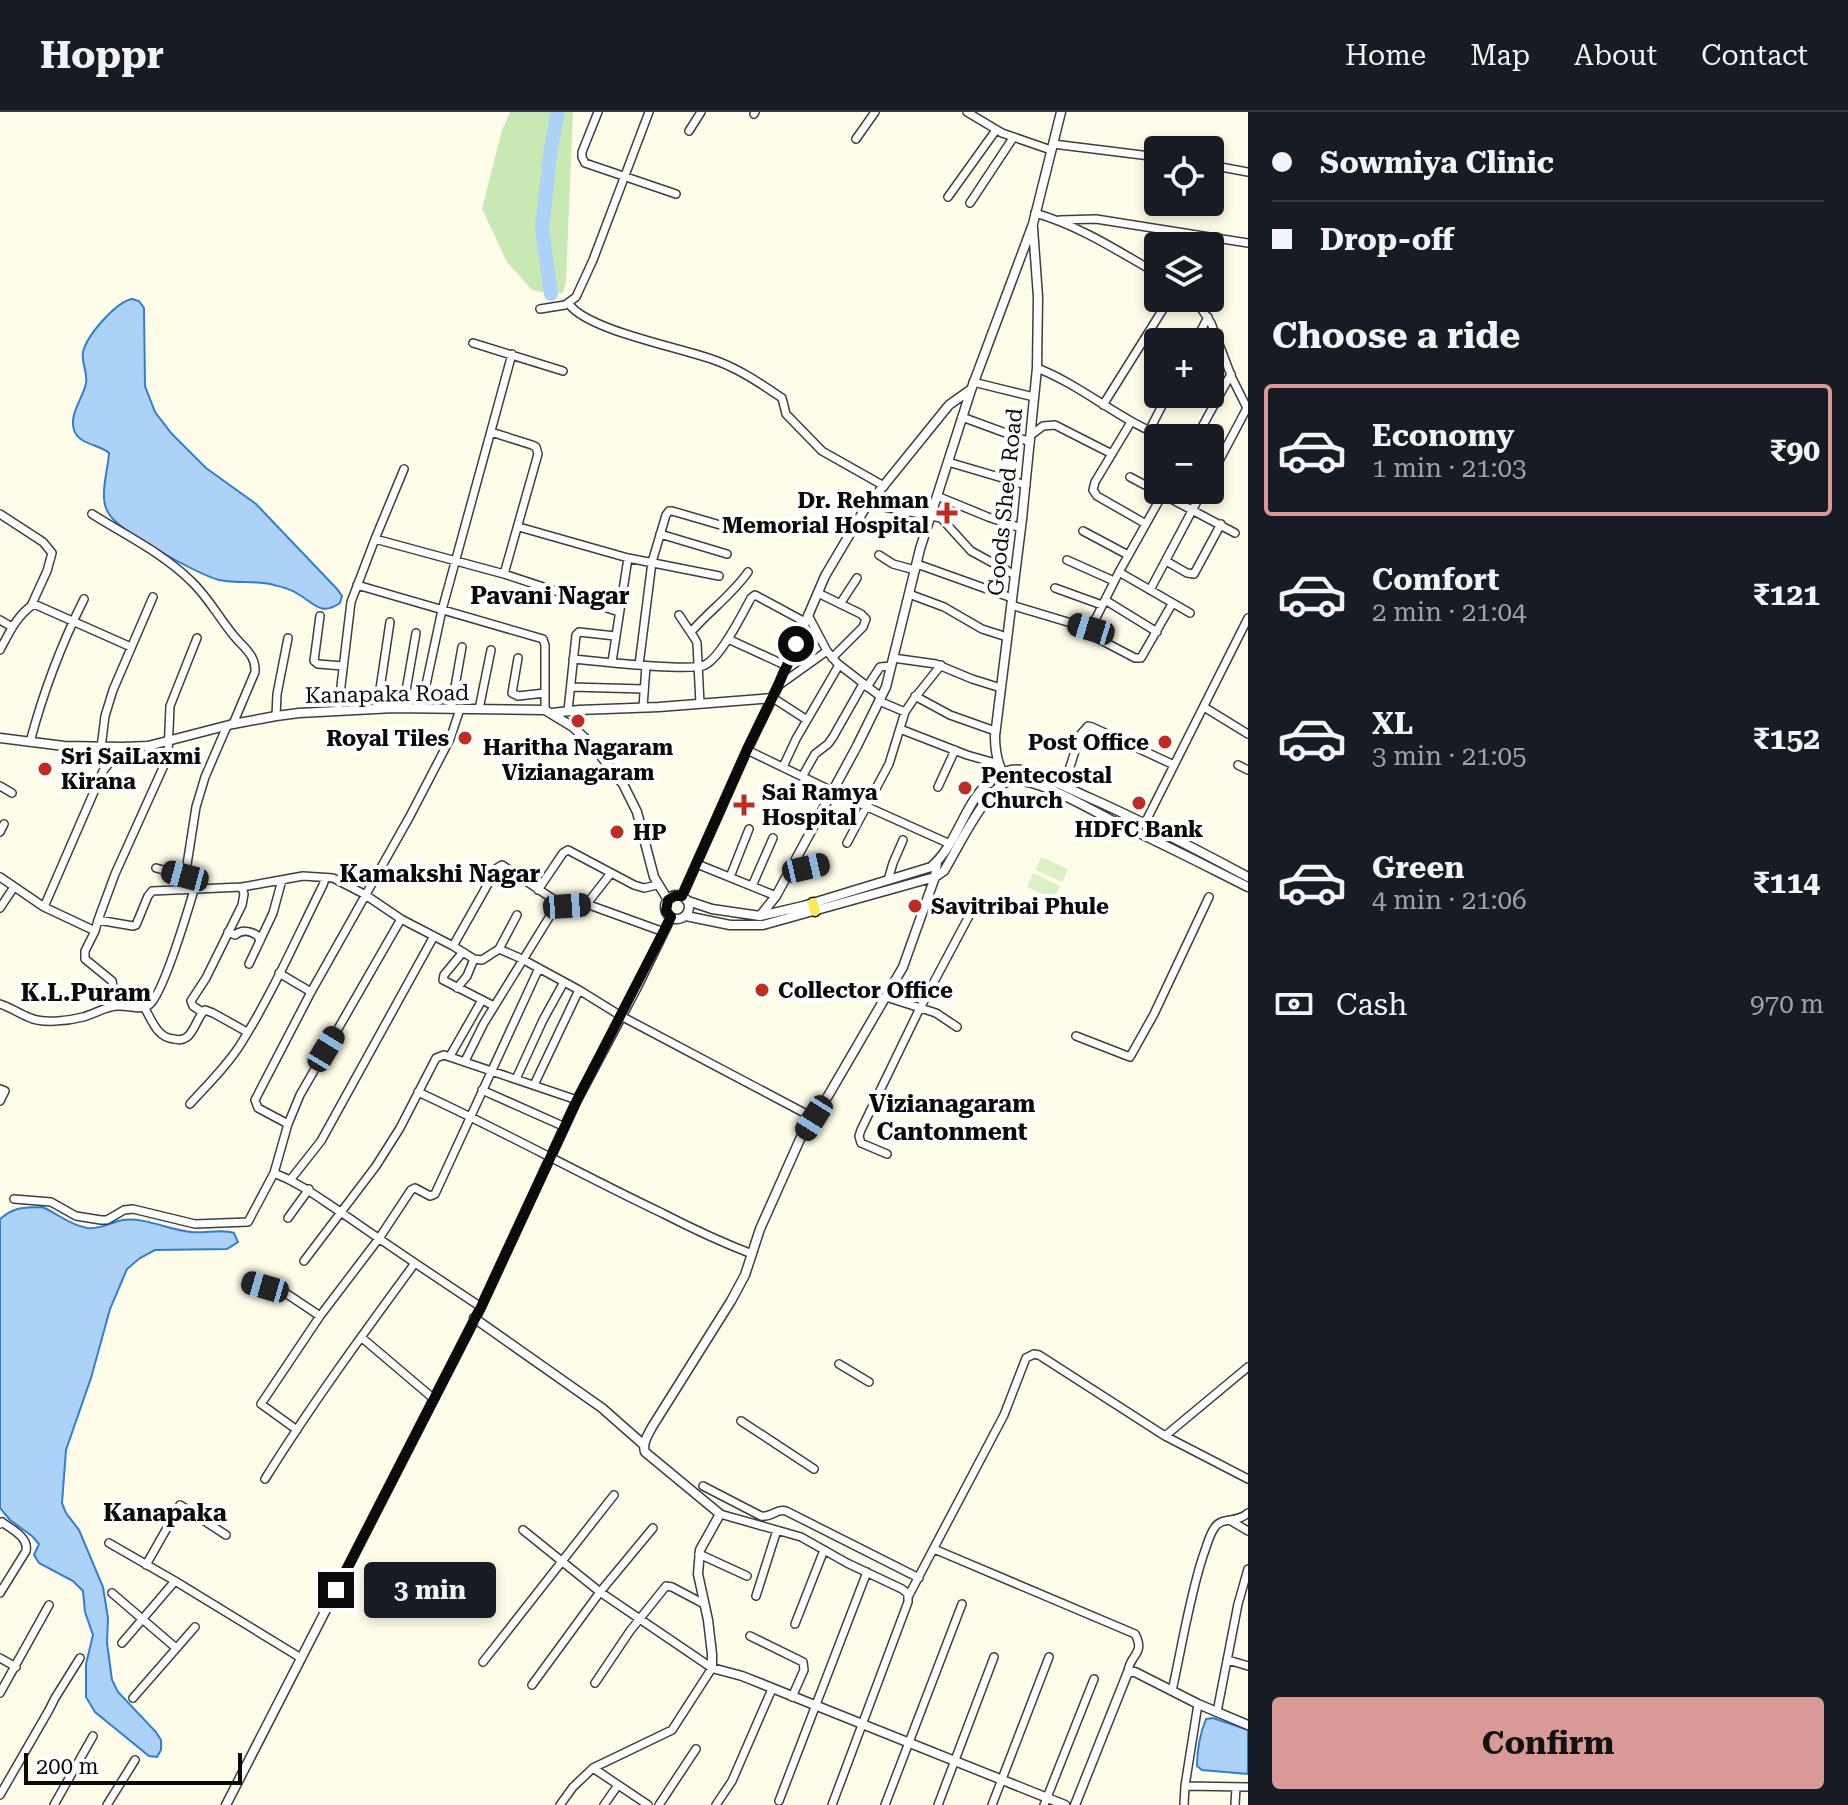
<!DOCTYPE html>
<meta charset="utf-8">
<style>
body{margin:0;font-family:"Roboto Serif",serif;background:#20242c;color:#f1f3f6;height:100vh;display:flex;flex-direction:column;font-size:30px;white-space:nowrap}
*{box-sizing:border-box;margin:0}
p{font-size:26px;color:#9ea1a6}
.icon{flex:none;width:44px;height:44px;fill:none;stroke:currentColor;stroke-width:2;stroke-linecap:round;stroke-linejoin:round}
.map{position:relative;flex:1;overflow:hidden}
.sheet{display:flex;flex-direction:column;background:#171b24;width:600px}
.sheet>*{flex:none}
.hud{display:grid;align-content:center;height:176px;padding:0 24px;background:#171b24}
.fabs{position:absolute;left:1144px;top:24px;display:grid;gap:16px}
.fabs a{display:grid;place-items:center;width:80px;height:80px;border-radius:8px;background:#171b24;box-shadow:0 4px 12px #0003;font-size:40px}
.scale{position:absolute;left:24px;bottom:20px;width:218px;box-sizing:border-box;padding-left:8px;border:4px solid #0b0b0b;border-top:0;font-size:22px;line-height:28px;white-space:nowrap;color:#0b0b0b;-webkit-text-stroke:6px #fff;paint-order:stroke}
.end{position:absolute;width:36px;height:36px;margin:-18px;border:10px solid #0b0b0b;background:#fff;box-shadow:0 0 0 4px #fff}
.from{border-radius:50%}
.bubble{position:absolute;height:56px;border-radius:8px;background:#171b24;box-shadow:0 4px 12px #0003;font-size:26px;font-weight:700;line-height:56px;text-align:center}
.car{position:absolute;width:24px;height:48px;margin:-24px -12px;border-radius:10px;box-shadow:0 0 6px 2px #0007;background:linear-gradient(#222 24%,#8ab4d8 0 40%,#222 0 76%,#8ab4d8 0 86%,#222 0)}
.hud b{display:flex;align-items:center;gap:28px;height:76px;font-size:30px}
.hud b+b{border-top:2px solid #363941}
.hud i{width:20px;height:20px;background:#f1f3f6}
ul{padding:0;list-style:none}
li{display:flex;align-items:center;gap:24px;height:132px;margin:0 16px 12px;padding:0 8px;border:4px solid transparent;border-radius:8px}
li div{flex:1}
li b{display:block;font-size:30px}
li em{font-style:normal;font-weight:700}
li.active{border-color:#d99a97}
li>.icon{width:72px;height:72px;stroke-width:1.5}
h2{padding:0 24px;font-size:36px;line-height:96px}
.pay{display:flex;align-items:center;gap:20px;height:88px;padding:0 24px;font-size:30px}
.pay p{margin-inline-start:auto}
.button{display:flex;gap:16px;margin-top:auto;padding:16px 24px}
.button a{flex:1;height:92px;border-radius:8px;background:#d99a97;color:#111;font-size:32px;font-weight:700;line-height:92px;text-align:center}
header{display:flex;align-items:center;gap:48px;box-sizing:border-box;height:112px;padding:0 40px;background:#171b24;border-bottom:2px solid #363941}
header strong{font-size:38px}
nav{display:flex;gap:44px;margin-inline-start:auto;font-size:28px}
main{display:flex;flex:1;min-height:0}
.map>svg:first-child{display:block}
</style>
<header>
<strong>Hoppr</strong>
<nav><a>Home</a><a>Map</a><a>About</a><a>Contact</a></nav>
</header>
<main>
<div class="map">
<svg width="1248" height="1693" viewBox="0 0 1248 1693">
<rect width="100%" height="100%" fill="#fffde9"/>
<!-- green -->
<path fill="#c8e9b3" d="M 510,0 L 573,0 L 566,169 L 563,181 L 551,182 L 532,178 L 507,150 L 482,97 L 502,18 Z"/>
<!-- pitch -->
<path fill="#dbf0c4" d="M 1041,745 L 1068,757 L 1062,770 L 1035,758 Z
M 1033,761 L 1060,774 L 1054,787 L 1027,775 Z"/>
<!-- water -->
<path fill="#add2f7" stroke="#337dcf" stroke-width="2" d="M 132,187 L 139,189 L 144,196 L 145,274 L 155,300 L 172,322 L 206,356 L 256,392 L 337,477 L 342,484 L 340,491 C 321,504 315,492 298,482 C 291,477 282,475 274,473 C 256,468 238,472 219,468 C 198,462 120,420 109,402 C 98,386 108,360 109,341 C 99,332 79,333 74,318 C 69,301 83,287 86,271 C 88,260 81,251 83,240 C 87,223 116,190 132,187 Z
M 42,1095 C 59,1102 67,1112 87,1116 C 100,1118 111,1110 123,1108 C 145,1105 169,1118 191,1120 C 205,1122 221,1116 234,1121 L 238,1130 L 227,1137 L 155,1138 L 140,1146 L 127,1157 L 110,1197 L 91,1266 L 66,1338 L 62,1391 L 66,1401 L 79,1418 L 103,1475 L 108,1506 L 107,1531 L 112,1568 L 118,1580 L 156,1620 L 161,1628 L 161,1638 L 157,1645 L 149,1644 L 95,1600 L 86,1585 L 86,1552 L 93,1523 L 85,1500 L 83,1479 L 73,1469 L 39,1451 L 34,1443 L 39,1432 L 32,1424 L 10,1408 L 0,1396 L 0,1107 C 15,1094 23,1096 42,1095 Z
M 1213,1606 L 1248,1618 L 1248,1662 L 1202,1658 L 1197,1654 C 1197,1638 1200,1622 1206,1607 Z"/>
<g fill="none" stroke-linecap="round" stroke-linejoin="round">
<!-- river -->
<path stroke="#add2f7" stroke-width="14" d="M 551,182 L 542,117 L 551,35 L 558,0"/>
<defs>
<path id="minor" d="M 598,0 L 582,40 L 582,45 L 585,51 L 676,82
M 967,0 L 1002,21 L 1051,38
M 754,2 L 755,0
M 689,19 L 701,0
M 856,27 L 875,0
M 1053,32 L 1158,45
M 1210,53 L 1248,60
M 948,85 L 996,18
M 970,91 L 1013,26
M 1035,101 C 1080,114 1118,139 1158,162
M 1060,108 L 1096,107 L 1248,131
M 1194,186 L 1211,211 L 1232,266 L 1248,298
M 569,192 C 588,219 684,236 717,249 C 741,258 761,272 782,286 L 786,302 L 822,339 L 884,374
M 540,197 L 565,193 L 576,185 L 593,148 L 649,0
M 1195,230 L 1208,205
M 473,231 L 563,259
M 1037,256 C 1083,274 1120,309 1167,326
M 973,270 L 1034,285
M 1103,293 L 1170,186
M 962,305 L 1030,330
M 1131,310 L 1095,370 L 1093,378 L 1097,384 L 1146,412
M 1149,319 L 1168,282
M 491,320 L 532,333 L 536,335 L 538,342 L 504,462
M 1031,323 L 1043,314 L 1055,313 L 1112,342
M 1196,326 L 1231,262
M 948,350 L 1026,373
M 1130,365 L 1235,421
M 1210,366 L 1247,296
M 1165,378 L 1119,460 L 1092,514 L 1091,520 L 1095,525 L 1135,546 L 1141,546 L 1172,492
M 937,384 L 988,405 L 1021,416
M 869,392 L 941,406 L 971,439 L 1015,463
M 0,402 L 43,430 L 52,441 L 47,459 L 31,494
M 92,402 C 125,423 163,441 191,469 C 208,485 219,506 234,524 C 244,536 256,543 255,560 L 233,612
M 519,415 L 628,446 L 719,464
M 1083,419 L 1128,443
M 660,422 L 727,442
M 375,427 L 504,462 L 619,500
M 879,443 L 893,452 L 915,458
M 1067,448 L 1114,469
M 1166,449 L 1187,461 L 1194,462 L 1221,412
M 917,452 L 1012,486
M 1119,460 L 1190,501
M 357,473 L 543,527 L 545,533 L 545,598
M 1055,476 L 1102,493
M 1150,478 L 1203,378
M 818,481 L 861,502 L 866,507 L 863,515 L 832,546
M 909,482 L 944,495 L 982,517 L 1007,525
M 1105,488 L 1157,520
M 840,492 L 857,466
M 1011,493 L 1091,517
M 679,503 L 695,527 L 697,531 L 700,592
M 808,503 L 827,539 L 837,551 L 881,585
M 320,504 L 314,549 L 318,552 L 343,554
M 0,508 L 12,515
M 691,520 C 709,499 732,483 748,460
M 728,527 L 787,554
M 0,538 C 9,521 17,503 34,492 L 131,535
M 518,546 L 512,581 L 518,584 L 545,581
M 893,546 L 936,552 L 972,567 L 1001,576
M 573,547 C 595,549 691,560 705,553 C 721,545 742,503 751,486 L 755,483 L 805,510
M 612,550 L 628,446
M 639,553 L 652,450 L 666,403 L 669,399 L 672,399 L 727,415
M 778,574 L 827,539
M 571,575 L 644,577
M 867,575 L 880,555 L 891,554
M 915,584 L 950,603 L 995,619
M 773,586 L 807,608
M 879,589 L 905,600
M 643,595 L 646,554
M 1204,595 L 1248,622
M 403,596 L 416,521
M 421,596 L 442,498 L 512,242
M 377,597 L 390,510
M 451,597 L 462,535
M 479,597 L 491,538
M 338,599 L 351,490 L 375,427 L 404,357
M 568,599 L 576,523 L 579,520 L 615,524
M 276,604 L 277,582 L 288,526
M 900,617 L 967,643 L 999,652
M 30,630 C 43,581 61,533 84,487
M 101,636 L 105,604 L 113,578 L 153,485
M 747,638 L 832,679 L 950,732
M 1238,653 L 1248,658
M 783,655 L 796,627 L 839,553
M 802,665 L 815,642 L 828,632 L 833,625 L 863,572
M 0,674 L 12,681
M 1064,674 L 1080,623 L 1088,614 L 1092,615 L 1174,653
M 938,675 L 955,638
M 1145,711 L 1248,506
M 0,720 L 4,712
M 847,731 L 889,652 L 905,600 L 913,588 L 941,553
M 697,752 L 776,784
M 156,756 L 185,764
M 789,760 L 823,752
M 0,765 L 44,795 L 95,819 L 98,808 L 133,814 L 136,813 L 148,784 L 152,779 L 242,775 L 303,764 L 333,766 L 364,782 L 401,807 L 453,834 L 474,847 L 482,848 L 499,837 L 522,847 L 579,878 L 621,904 L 814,1006
M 730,765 L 749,717
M 888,768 L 893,751 L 903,728
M 752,774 L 773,726
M 183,778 L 196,695 L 205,665 L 227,614
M 538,778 L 563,741 L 568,738 L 634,773 L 644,776 L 657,773
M 586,793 L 611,761
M 44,795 L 103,659 L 122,635
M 0,796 L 14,775
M 98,808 L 115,762 L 166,649 L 168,641 L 170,594 L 197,526
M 95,819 L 85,839 L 85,847 L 112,869 L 117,893
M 228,820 L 235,823 C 242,817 251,819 258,824 L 260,829
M 453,834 L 497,756 L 502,753 L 562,793 L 592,794 L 664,820
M 499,837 L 517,803
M 463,840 L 444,863 L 443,868 L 494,894
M 249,852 L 273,801 L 282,768
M 279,861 L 311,880
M 457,876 L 467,864 L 474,847
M 886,885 L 936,901 L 957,915
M 0,892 C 10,895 18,901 28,905 C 42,912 68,909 83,905 C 95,902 106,894 118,894 C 127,893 141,899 149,893 C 163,883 188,798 194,778
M 144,895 C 152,908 157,926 174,927 C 178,928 183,928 187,925 C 195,919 197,905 205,898 L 213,901 L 247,920
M 202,900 L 193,894 L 191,889 L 206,866 L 242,793 L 244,782 L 242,775
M 1076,924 L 1130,945 L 1154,902 L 1209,785
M 450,944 L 482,888
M 465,949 L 484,911 L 558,791
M 516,967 L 543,908 L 564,870
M 534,973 L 579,878
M 0,977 L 5,979 L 0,989
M 482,978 L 565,1015
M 418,980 C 501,1018 580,1062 662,1101 C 691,1116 721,1130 752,1142
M 190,992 C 208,972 228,953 242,930 C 273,880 297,825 323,773 L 325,767
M 288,1012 L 258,996 L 255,988 L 311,880 L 410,704 L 450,627 L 460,597
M 887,1042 L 861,1031 L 859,1024 L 861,1018 L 919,898 L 969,804
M 274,1061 C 300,1071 319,1086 342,1101 C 388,1133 434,1164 481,1195
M 291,1067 L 321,1029 L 434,824
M 14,1087 L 51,1090 L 76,1104 L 101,1108 L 107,1108 L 124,1098 L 133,1097 L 195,1112 L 248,1110 L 274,1061 L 288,1012 L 300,983 L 401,807
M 288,1106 L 309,1077
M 304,1149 L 376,1054 L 400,1016 L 436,946 L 444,943 L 577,988
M 250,1171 L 287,1182 L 320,1204
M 361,1225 L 434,1287
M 839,1252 L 869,1270
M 741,1309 L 814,1357
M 297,1318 L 261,1292 L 320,1204 L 380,1125 L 411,1078 L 415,1076 L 430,1084 L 435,1082 L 539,856
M 1165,1324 L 1248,1255
M 265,1367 C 311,1293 363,1222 415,1151
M 703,1374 L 761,1404 C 771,1406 777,1396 786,1399 L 919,1466
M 720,1402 L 801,1425 L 847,1451 L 902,1477 L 908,1482 L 908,1490 L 832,1693
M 1231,1409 L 1248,1419
M 0,1412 L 2,1410 C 11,1417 29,1425 26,1439 L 0,1481
M 523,1418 L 600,1480 L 712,1556 L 672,1618 L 593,1656 L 573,1675 L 560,1693
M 109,1431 L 175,1469 L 301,1546
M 934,1437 L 1135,1522 C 1146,1542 1129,1543 1128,1560
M 699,1442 L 747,1464
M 146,1453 L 180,1393 L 226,1423
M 112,1481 L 176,1536
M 756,1484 L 777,1418
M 908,1485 L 1004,1303 L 1026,1246 L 1034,1242 L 1039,1243 L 1165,1324 L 1248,1367
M 795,1512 L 824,1438
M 750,1524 L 803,1550 L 804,1558 L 792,1585
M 122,1531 L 175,1469
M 0,1546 L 16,1555
M 1228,1548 L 1248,1554
M 483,1550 L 614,1383
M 595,1571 L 630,1519 L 666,1474 L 672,1475 L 704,1492
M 532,1573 L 600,1480 L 653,1416
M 1172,1579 C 1182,1534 1189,1487 1203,1444 C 1207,1434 1209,1423 1215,1415 C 1223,1404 1236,1412 1248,1401
M 0,1581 L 49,1493
M 133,1586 L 195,1515
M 1217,1600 L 1238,1492 L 1248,1457
M 593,1656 L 648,1693
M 1185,1674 L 1248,1675
M 0,1683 L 49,1598 L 55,1586 L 80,1546
M 779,1689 L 867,1460
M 54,1693 L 93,1624
M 107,1693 L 135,1648
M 604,1693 L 618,1673
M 659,1693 L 696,1637
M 716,1693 L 732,1669 L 772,1577
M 885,1693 L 962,1492
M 938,1693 L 994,1545
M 992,1693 L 1049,1545
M 1044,1693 L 1094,1567
M 1184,1693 L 1185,1674 L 1198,1592
M 1235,1693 L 1236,1675"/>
<path id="tertiary" d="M 552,601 L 579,598 L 659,595 L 773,586
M 0,626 L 64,634 L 122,635 L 148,634 L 233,612 L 276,604 L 299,601 L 394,596 L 545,598 L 573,615 L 593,634 L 623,672 L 637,700 L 654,765 L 668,788
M 1005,665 C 997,652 995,639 995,624 L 1022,407 L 1037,256 L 1038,185 L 1033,116
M 937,750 L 935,765 L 903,855 L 828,984 L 801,1025 L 760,1117 L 745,1163 L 731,1189 L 652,1315 C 648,1323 642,1331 645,1340 L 720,1402 L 700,1438 L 698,1462 L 708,1508 L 712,1542 L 712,1556 L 742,1564 L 1065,1693
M665 795a12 12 0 1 1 24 0a12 12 0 1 1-24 0Z
M 682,784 L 747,638 L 778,574 L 825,464 L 864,398 L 949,293 L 970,278
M 688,789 L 712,797 L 760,804 L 803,794 L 931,755 C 959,731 964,688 994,666 C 1002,660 1011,656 1022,658 C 1041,662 1071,678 1090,686 C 1144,710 1196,737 1248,765
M 686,804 L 730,813 L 763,813 L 935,765 L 944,759 C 956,739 986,677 1007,670 C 1031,661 1093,699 1115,710 C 1160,730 1204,753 1248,775
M 760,804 L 776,784 L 857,634 L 886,575 L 920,437 L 971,278 L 1033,112 L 1061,0
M 474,1206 L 602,1296 L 644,1333
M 226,1693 L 481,1195 L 577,988 L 636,877 L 671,805
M 1075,1693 L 1128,1560 L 1135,1560 L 1198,1592 L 1248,1613"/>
<path id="primary" d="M 813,791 L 815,799"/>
</defs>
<!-- minor casing -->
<use href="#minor" stroke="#3e3e3e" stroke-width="10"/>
<!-- tertiary casing -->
<use href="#tertiary" stroke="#3e3e3e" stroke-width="11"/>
<!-- primary casing -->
<use href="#primary" stroke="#1c1c1c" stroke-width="13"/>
<!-- minor -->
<use href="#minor" stroke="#fff" stroke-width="7"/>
<!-- tertiary -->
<use href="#tertiary" stroke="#fff" stroke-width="8"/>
<!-- primary -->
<use href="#primary" stroke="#fbe95d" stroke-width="10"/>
</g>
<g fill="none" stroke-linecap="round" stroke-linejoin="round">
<!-- route -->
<path stroke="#0b0b0b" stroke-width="10" d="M 336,1478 L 481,1195 L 577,988 L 671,805 L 666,799 L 668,788 L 675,784 L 682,784 L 747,638 L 778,574 L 796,532"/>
</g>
<!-- markers -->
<g fill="#bc2e22" stroke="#fff" stroke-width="3">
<path d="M943 389h8v8h8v8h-8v8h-8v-8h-8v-8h8z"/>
<circle cx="578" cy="609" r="8"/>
<circle cx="465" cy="626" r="8"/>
<circle cx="1165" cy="630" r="8"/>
<circle cx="45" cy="657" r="8"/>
<circle cx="965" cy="676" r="8"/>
<circle cx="1139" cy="691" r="8"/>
<path d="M740 681h8v8h8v8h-8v8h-8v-8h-8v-8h8z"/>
<circle cx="617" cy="720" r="8"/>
<circle cx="915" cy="794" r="8"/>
<circle cx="762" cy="878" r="8"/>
</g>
<g text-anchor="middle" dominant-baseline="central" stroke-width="8" stroke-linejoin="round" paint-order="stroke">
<!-- poi labels -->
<g font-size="22" font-weight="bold" fill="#0b0b0b" stroke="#fff" text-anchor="start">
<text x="929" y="388" text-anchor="end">Dr. Rehman<tspan x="929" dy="25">Memorial Hospital</tspan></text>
<text x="449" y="626" text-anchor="end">Royal Tiles</text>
<text x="1149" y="630" text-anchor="end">Post Office</text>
<text x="578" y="635" text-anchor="middle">Haritha Nagaram<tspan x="578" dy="25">Vizianagaram</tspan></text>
<text x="61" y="644">Sri SaiLaxmi<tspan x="61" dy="25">Kirana</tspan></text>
<text x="981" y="663">Pentecostal<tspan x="981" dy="25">Church</tspan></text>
<text x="762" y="680">Sai Ramya<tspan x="762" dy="25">Hospital</tspan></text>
<text x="1139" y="717" text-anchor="middle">HDFC Bank</text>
<text x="633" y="720">HP</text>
<text x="931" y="794">Savitribai Phule</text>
<text x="778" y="878">Collector Office</text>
</g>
<!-- street labels -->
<g font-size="22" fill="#0b0b0b" stroke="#fff">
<text transform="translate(1005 390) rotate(-84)">Goods Shed Road</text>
<text transform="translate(387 582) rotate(-1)">Kanapaka Road</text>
</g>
<!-- neighbourhood labels -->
<g font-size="24" font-weight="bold" fill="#0b0b0b" stroke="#fff">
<text x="550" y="484">Pavani Nagar</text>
<text x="440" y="762">Kamakshi Nagar</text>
<text x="86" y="881">K.L.Puram</text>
<text x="952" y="992">Vizianagaram<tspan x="952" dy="28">Cantonment</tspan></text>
<text x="165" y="1401">Kanapaka</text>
</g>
</g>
</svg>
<div class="fabs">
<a><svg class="icon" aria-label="locate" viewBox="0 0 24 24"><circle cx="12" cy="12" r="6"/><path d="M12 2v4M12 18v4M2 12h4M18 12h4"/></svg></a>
<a><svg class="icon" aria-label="layers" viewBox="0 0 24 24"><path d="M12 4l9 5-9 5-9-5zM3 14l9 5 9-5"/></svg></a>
<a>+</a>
<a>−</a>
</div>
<div class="scale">200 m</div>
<i class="end from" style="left:796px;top:532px"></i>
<i class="end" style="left:336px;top:1478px"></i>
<div class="bubble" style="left:364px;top:1450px;width:132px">3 min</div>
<i class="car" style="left:1091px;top:517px;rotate:287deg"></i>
<i class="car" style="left:806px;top:756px;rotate:77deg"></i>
<i class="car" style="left:185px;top:764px;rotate:285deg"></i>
<i class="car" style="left:567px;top:794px;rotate:86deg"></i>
<i class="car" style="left:326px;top:937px;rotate:31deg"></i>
<i class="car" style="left:814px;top:1006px;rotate:212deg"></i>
<i class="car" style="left:265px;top:1175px;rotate:286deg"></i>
</div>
<section class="sheet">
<div class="hud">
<b><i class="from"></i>Sowmiya Clinic</b>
<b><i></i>Drop-off</b>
</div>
<h2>Choose a ride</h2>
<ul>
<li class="active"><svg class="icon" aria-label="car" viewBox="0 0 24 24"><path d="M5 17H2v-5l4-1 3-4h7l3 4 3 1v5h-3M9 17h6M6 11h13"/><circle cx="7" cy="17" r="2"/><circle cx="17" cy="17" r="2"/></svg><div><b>Economy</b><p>1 min · 21:03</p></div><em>₹90</em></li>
<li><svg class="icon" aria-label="car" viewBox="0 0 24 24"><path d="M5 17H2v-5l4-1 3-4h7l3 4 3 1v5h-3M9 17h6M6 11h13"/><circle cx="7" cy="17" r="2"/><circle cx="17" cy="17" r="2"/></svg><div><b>Comfort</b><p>2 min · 21:04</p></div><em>₹121</em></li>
<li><svg class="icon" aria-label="car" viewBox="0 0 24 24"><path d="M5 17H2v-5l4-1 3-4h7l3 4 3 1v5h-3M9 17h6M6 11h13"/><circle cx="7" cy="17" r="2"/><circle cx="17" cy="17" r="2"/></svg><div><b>XL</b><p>3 min · 21:05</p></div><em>₹152</em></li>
<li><svg class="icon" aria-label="car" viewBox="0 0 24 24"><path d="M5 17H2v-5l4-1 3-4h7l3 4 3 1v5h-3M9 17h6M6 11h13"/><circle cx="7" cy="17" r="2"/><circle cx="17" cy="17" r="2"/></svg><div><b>Green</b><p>4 min · 21:06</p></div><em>₹114</em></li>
</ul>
<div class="pay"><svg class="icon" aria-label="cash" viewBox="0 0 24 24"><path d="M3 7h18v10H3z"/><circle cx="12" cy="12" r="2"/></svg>Cash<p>970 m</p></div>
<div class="button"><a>Confirm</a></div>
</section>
</main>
